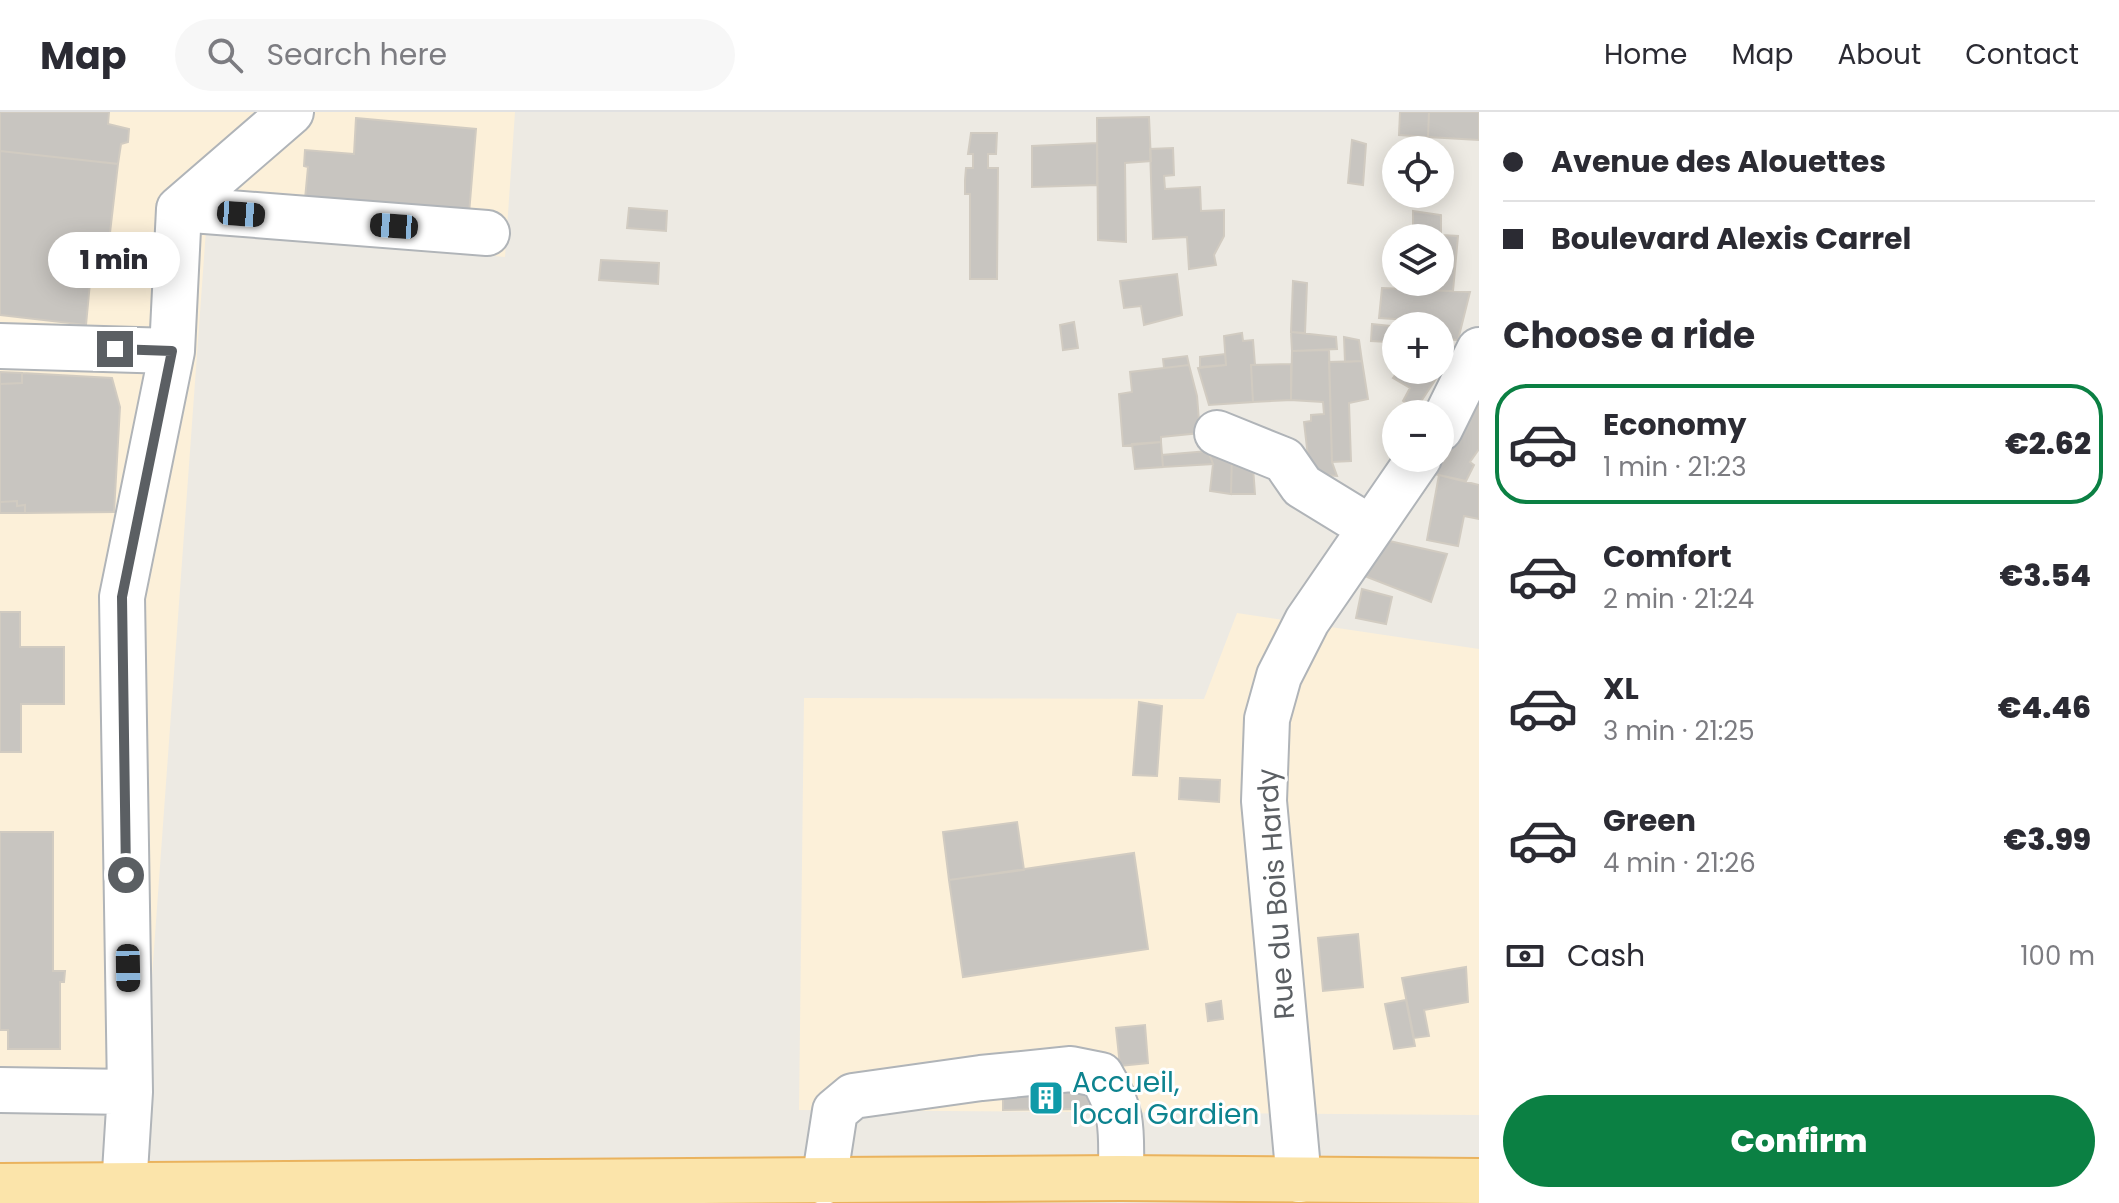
<!DOCTYPE html>
<meta charset="utf-8">
<style>
body{margin:0;font-family:Poppins,sans-serif;background:#f7f7f7;color:#2b2b33;height:100vh;display:flex;flex-direction:column;font-size:30px;white-space:nowrap}
*{box-sizing:border-box;margin:0}
p{font-size:26px;color:#7c7c81}
.icon{flex:none;width:44px;height:44px;fill:none;stroke:currentColor;stroke-width:2;stroke-linecap:round;stroke-linejoin:round}
.map{position:relative;flex:1;overflow:hidden}
.panel{display:flex;flex-direction:column;background:#fff;width:640px}
.panel>*{flex:none}
.hud{display:grid;align-content:center;height:176px;padding:0 24px;background:#fff}
.fabs{position:absolute;left:1382px;top:24px;display:grid;gap:16px}
.fabs a{display:grid;place-items:center;width:72px;height:72px;border-radius:50%;background:#fff;box-shadow:0 4px 20px #0003;font-size:40px}
.end{position:absolute;width:36px;height:36px;margin:-18px;border:10px solid #5b5f63;background:#fff;box-shadow:0 0 0 4px #fff}
.from{border-radius:50%}
.bubble{position:absolute;height:56px;border-radius:28px;background:#fff;box-shadow:0 4px 20px #0003;font-size:26px;font-weight:800;line-height:56px;text-align:center}
.car{position:absolute;width:24px;height:48px;margin:-24px -12px;border-radius:10px;box-shadow:0 0 6px 2px #0007;background:linear-gradient(#222 24%,#8ab4d8 0 40%,#222 0 76%,#8ab4d8 0 86%,#222 0)}
.hud b{display:flex;align-items:center;gap:28px;height:76px;font-size:30px}
.hud b+b{border-top:2px solid #e1e1e2}
.hud i{width:20px;height:20px;background:#2b2b33}
ul{padding:0;list-style:none}
li{display:flex;align-items:center;gap:24px;height:120px;margin:0 16px 12px;padding:0 8px;border:4px solid transparent;border-radius:32px}
li div{flex:1}
li b{display:block;font-size:30px}
li em{font-style:normal;font-weight:800}
li.on{border-color:#0b8043}
li>.icon{width:72px;height:72px;stroke-width:1.5}
h2{padding:0 24px;font-size:36px;line-height:96px}
.pay{display:flex;align-items:center;gap:20px;height:88px;padding:0 24px;font-size:30px}
.pay p{margin-inline-start:auto}
.button{display:flex;gap:16px;margin-top:auto;padding:16px 24px}
.button a{flex:1;height:92px;border-radius:48px;background:#0b8043;color:#fff;font-size:32px;font-weight:800;line-height:92px;text-align:center}
header{display:flex;align-items:center;gap:48px;box-sizing:border-box;height:112px;padding:0 40px;background:#fff;border-bottom:2px solid #e1e1e2}
header strong{font-size:38px}
nav{display:flex;gap:44px;margin-inline-start:auto;font-size:28px}
.search{width:560px;height:72px;background:#f7f7f7;display:flex;align-items:center;gap:20px;box-sizing:border-box;padding:0 28px;border-radius:44px;color:#7c7c81;font-size:30px}
main{display:flex;flex:1;min-height:0}
.map>svg:first-child{display:block}
</style>
<header>
<strong>Map</strong>
<div class="search"><svg class="icon" aria-label="search" viewBox="0 0 24 24"><circle cx="10" cy="10" r="6"/><path d="M15 15l6 6"/></svg>Search here</div>
<nav><a>Home</a><a>Map</a><a>About</a><a>Contact</a></nav>
</header>
<main>
<div class="map">
<svg width="1479" height="1091" viewBox="0 0 1479 1091">
<rect width="100%" height="100%" fill="#edeae3"/>
<!-- commercial -->
<path fill="#fcf0d9" d="M 0,0 L 515,0 L 505,145 L 206,118 L 142,1003 L 0,1001 Z
M 1237,501 L 1479,537 L 1479,1003 L 799,998 L 804,586 L 1204,587 Z"/>
<!-- building -->
<path fill="#c8c5c0" stroke="#d1cbc1" stroke-width="2" d="M 0,0 L 109,0 L 108,12 L 129,17 L 128,30 L 121,32 L 118,52 L 0,39 Z
M 1400,0 L 1429,0 L 1428,25 L 1399,23 Z
M 1429,0 L 1479,0 L 1479,28 L 1428,25 Z
M 1149,5 L 1151,49 L 1125,51 L 1126,130 L 1098,128 L 1097,6 Z
M 356,6 L 476,17 L 469,102 L 305,87 L 308,55 L 304,54 L 305,38 L 354,42 Z
M 971,21 L 997,21 L 996,42 L 988,42 L 988,56 L 998,56 L 997,167 L 970,167 L 970,82 L 965,82 L 965,68 L 966,56 L 973,56 L 973,42 L 968,42 Z
M 1352,28 L 1366,32 L 1363,73 L 1348,71 Z
M 1097,31 L 1097,73 L 1032,75 L 1032,34 Z
M 1173,36 L 1174,63 L 1164,64 L 1165,77 L 1200,75 L 1201,99 L 1224,98 L 1224,124 L 1214,143 L 1216,153 L 1189,157 L 1187,125 L 1153,127 L 1150,37 Z
M 0,39 L 118,52 L 110,121 L 117,123 L 114,142 L 93,139 L 86,213 L 0,203 Z
M 629,96 L 667,99 L 666,119 L 627,116 Z
M 1413,99 L 1441,103 L 1441,123 L 1458,124 L 1453,179 L 1411,178 L 1411,170 L 1440,170 L 1440,126 L 1413,126 Z
M 601,148 L 659,151 L 658,172 L 599,168 Z
M 1177,162 L 1182,203 L 1144,213 L 1141,194 L 1124,196 L 1120,169 Z
M 1293,169 L 1307,171 L 1305,221 L 1291,220 Z
M 1382,176 L 1470,180 L 1458,228 L 1440,227 L 1440,214 L 1411,214 L 1411,208 L 1379,206 Z
M 1074,210 L 1078,236 L 1063,238 L 1060,213 Z
M 1372,212 L 1390,214 L 1388,230 L 1371,229 Z
M 1291,220 L 1336,225 L 1337,237 L 1292,239 Z
M 1242,221 L 1243,229 L 1253,228 L 1255,253 L 1251,253 L 1253,290 L 1209,293 L 1198,256 L 1226,253 L 1224,224 Z
M 1344,225 L 1359,228 L 1362,249 L 1345,250 Z
M 1329,238 L 1332,350 L 1337,364 L 1310,362 L 1304,310 L 1311,309 L 1311,303 L 1324,302 L 1323,290 L 1291,288 L 1292,239 Z
M 1225,242 L 1226,253 L 1200,255 L 1200,245 Z
M 1187,244 L 1189,253 L 1164,256 L 1163,247 Z
M 1362,249 L 1368,287 L 1349,291 L 1351,349 L 1332,350 L 1329,250 Z
M 1440,250 L 1445,253 L 1416,297 L 1403,289 L 1410,276 L 1393,266 L 1399,258 L 1440,258 Z
M 1291,252 L 1291,288 L 1253,290 L 1251,253 Z
M 1189,253 L 1197,284 L 1200,321 L 1161,325 L 1161,330 L 1123,334 L 1119,282 L 1132,280 L 1130,260 Z
M 0,260 L 22,261 L 22,271 L 0,272 Z
M 22,261 L 112,266 L 120,295 L 114,400 L 25,401 L 25,393 L 17,394 L 17,389 L 0,390 L 0,272 L 22,271 Z
M 1479,287 L 1479,337 L 1470,350 L 1474,353 L 1466,369 L 1430,361 Z
M 1161,330 L 1163,355 L 1135,357 L 1132,332 Z
M 1208,339 L 1213,352 L 1163,355 L 1162,343 Z
M 1208,339 L 1232,341 L 1231,382 L 1210,379 L 1213,352 Z
M 1232,341 L 1252,342 L 1255,382 L 1231,382 Z
M 1439,363 L 1479,373 L 1479,407 L 1464,404 L 1458,434 L 1427,428 Z
M 17,389 L 17,394 L 25,393 L 25,401 L 0,401 L 0,390 Z
M 1385,428 L 1447,442 L 1431,490 L 1362,463 Z
M 1362,477 L 1392,485 L 1386,512 L 1356,506 Z
M 0,500 L 20,500 L 20,535 L 64,535 L 64,592 L 21,592 L 21,640 L 0,640 Z
M 1139,590 L 1162,594 L 1157,664 L 1133,663 Z
M 1180,666 L 1220,668 L 1219,690 L 1179,687 Z
M 1017,710 L 1024,758 L 949,768 L 943,720 Z
M 0,720 L 53,720 L 53,859 L 65,859 L 64,870 L 60,870 L 60,937 L 8,937 L 8,918 L 0,918 Z
M 1134,741 L 1148,837 L 963,865 L 949,768 Z
M 1358,822 L 1363,875 L 1323,879 L 1318,826 Z
M 1466,855 L 1468,890 L 1424,898 L 1429,924 L 1414,926 L 1402,866 Z
M 1406,888 L 1415,934 L 1394,937 L 1385,892 Z
M 1221,889 L 1223,907 L 1208,909 L 1206,892 Z
M 1145,913 L 1148,951 L 1120,954 L 1116,916 Z
M 1003,972 L 1089,972 L 1089,997 L 1003,998 Z"/>
<g fill="none" stroke-linecap="round" stroke-linejoin="round">
<defs>
<path id="minor" d="M 179,97 L 487,121
M 0,234 L 172,239
M 1440,317 L 1479,238
M 1217,321 L 1284,348 L 1302,374 L 1369,415
M 0,978 L 130,980
M 1299,1068 L 1264,689 L 1267,607 L 1279,564 L 1307,509 L 1419,346
M 824,1070 L 835,999 L 853,984 L 981,966 L 1071,957 L 1101,963 C 1125,1003 1121,1020 1121,1066
M 124,1076 L 130,980 L 122,485 L 172,239 L 179,97 L 291,0"/>
<path id="major" d="M 0,1074 L 1121,1066 L 1479,1069"/>
</defs>
<!-- minor casing -->
<use href="#minor" stroke="#b0b4b8" stroke-width="48"/>
<!-- major casing -->
<use href="#major" stroke="#eab35e" stroke-width="48"/>
<!-- minor -->
<use href="#minor" stroke="#fff" stroke-width="44"/>
<!-- major -->
<use href="#major" stroke="#fbe4aa" stroke-width="44"/>
</g>
<g fill="none" stroke-linecap="round" stroke-linejoin="round">
<!-- route -->
<path stroke="#5b5f63" stroke-width="10" d="M 115,237 L 172,239 L 122,485 L 126,763"/>
</g>
<!-- icons -->
<defs>
<symbol id="building-square" viewBox="-11 -11 22 22"><rect x="-9" y="-9" width="18" height="18" rx="4" fill="#0f9aa8" stroke="#fff"/><path d="M-4-6H4V6H1V3H-1V6H-4ZM-2.5-4.3h1.7v1.8h-1.7ZM.8-4.3h1.7v1.8H.8ZM-2.5-1h1.7V.8h-1.7ZM.8-1h1.7V.8H.8Z" fill="#fff"/></symbol>
</defs>
<g fill-rule="evenodd">
<use href="#building-square" x="1026" y="966" width="40" height="40"/>
</g>
<g text-anchor="middle" dominant-baseline="central" stroke-width="6" stroke-linejoin="round" paint-order="stroke">
<!-- street labels -->
<g font-size="28" fill="#5b5f63" stroke="#fff">
<text transform="translate(1276 782) rotate(-94)">Rue du Bois Hardy</text>
</g>
<!-- culture labels -->
<g font-size="28" fill="#0d838f" stroke="#fff" text-anchor="start">
<text x="1072" y="970">Accueil,<tspan x="1072" dy="32">local Gardien</tspan></text>
</g>
</g>
</svg>
<div class="fabs">
<a><svg class="icon" aria-label="locate" viewBox="0 0 24 24"><circle cx="12" cy="12" r="6"/><path d="M12 2v4M12 18v4M2 12h4M18 12h4"/></svg></a>
<a><svg class="icon" aria-label="layers" viewBox="0 0 24 24"><path d="M12 4l9 5-9 5-9-5zM3 14l9 5 9-5"/></svg></a>
<a>+</a>
<a>−</a>
</div>
<i class="end from" style="left:126px;top:763px"></i>
<i class="end" style="left:115px;top:237px"></i>
<div class="bubble" style="left:48px;top:120px;width:132px">1 min</div>
<i class="car" style="left:241px;top:102px;rotate:94deg"></i>
<i class="car" style="left:394px;top:114px;rotate:274deg"></i>
<i class="car" style="left:128px;top:856px;rotate:179deg"></i>
</div>
<section class="panel">
<div class="hud">
<b><i class="from"></i>Avenue des Alouettes</b>
<b><i></i>Boulevard Alexis Carrel</b>
</div>
<h2>Choose a ride</h2>
<ul>
<li class="on"><svg class="icon" aria-label="car" viewBox="0 0 24 24"><path d="M5 17H2v-5l4-1 3-4h7l3 4 3 1v5h-3M9 17h6M6 11h13"/><circle cx="7" cy="17" r="2"/><circle cx="17" cy="17" r="2"/></svg><div><b>Economy</b><p>1 min · 21:23</p></div><em>€2.62</em></li>
<li><svg class="icon" aria-label="car" viewBox="0 0 24 24"><path d="M5 17H2v-5l4-1 3-4h7l3 4 3 1v5h-3M9 17h6M6 11h13"/><circle cx="7" cy="17" r="2"/><circle cx="17" cy="17" r="2"/></svg><div><b>Comfort</b><p>2 min · 21:24</p></div><em>€3.54</em></li>
<li><svg class="icon" aria-label="car" viewBox="0 0 24 24"><path d="M5 17H2v-5l4-1 3-4h7l3 4 3 1v5h-3M9 17h6M6 11h13"/><circle cx="7" cy="17" r="2"/><circle cx="17" cy="17" r="2"/></svg><div><b>XL</b><p>3 min · 21:25</p></div><em>€4.46</em></li>
<li><svg class="icon" aria-label="car" viewBox="0 0 24 24"><path d="M5 17H2v-5l4-1 3-4h7l3 4 3 1v5h-3M9 17h6M6 11h13"/><circle cx="7" cy="17" r="2"/><circle cx="17" cy="17" r="2"/></svg><div><b>Green</b><p>4 min · 21:26</p></div><em>€3.99</em></li>
</ul>
<div class="pay"><svg class="icon" aria-label="cash" viewBox="0 0 24 24"><path d="M3 7h18v10H3z"/><circle cx="12" cy="12" r="2"/></svg>Cash<p>100 m</p></div>
<div class="button"><a>Confirm</a></div>
</section>
</main>
